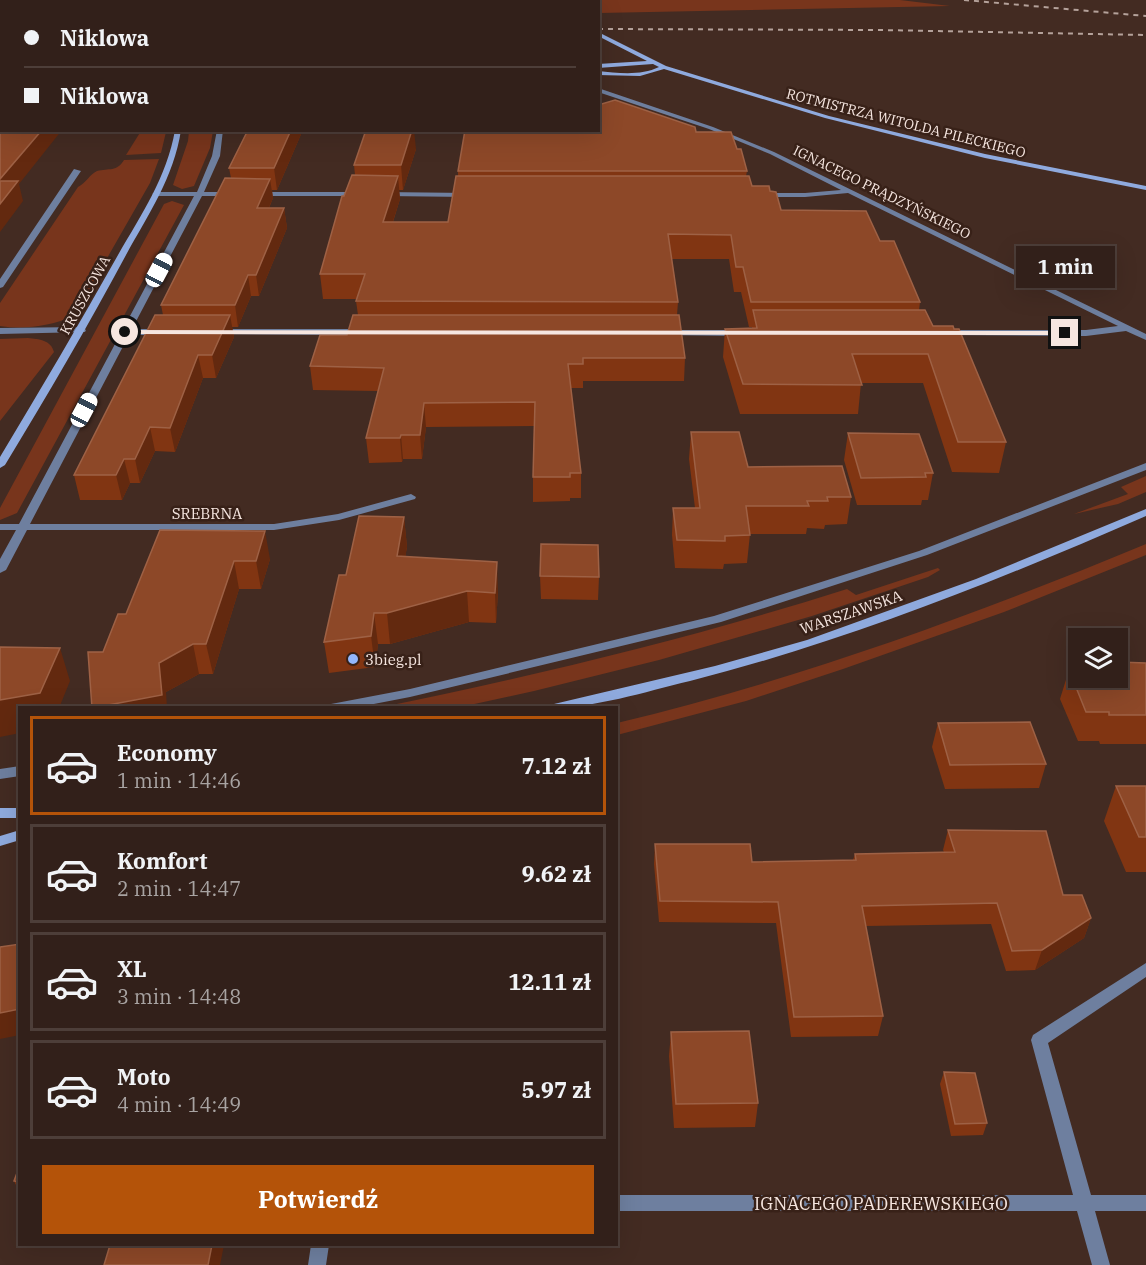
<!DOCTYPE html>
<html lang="pl">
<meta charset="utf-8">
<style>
body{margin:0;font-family:"IBM Plex Serif",serif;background:#3a2823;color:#f1f3f6;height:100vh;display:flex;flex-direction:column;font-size:22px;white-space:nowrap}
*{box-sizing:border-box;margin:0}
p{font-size:20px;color:#a8a3a2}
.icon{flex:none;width:33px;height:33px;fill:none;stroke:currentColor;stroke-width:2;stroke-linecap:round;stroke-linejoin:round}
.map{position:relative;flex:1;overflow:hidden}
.details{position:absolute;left:18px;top:706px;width:600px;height:540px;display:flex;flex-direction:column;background:#32201a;border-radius:0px;box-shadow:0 6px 24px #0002,0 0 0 2px #4d3e39}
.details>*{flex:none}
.guide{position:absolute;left:0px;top:0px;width:600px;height:132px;box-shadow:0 6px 24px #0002,0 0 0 2px #4d3e39;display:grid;align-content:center;height:132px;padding:0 24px;background:#32201a}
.buttons{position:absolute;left:1068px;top:628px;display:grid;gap:12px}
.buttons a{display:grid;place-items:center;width:60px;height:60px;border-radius:0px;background:#32201a;box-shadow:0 6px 24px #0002,0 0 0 2px #4d3e39;font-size:30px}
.end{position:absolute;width:27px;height:27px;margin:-14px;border:8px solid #f6e6e0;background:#111;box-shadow:0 0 0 3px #111}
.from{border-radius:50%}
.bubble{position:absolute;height:42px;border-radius:0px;background:#32201a;box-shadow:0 6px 24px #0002,0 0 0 2px #4d3e39;font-size:20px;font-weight:800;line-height:42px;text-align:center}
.car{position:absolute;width:18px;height:36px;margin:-18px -9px;border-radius:8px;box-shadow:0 0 4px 2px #0007;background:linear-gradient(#fff 24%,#345 0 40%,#fff 0 76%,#345 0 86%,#fff 0)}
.guide b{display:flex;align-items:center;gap:21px;height:57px;font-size:22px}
.guide b+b{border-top:2px solid #4d3e39}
.guide i{width:15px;height:15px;background:#f1f3f6}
ul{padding:10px 0 0;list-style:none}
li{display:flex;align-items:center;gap:18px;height:99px;margin:0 12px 9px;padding:0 12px;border:3px solid #4d3e39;border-radius:0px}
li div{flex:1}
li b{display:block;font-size:22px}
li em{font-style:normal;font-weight:800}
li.current{border-color:#b45309}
li>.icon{width:54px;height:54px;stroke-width:1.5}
.button{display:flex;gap:12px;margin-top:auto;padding:12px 24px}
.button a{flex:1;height:69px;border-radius:0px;background:#b45309;color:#fff;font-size:24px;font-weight:800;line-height:69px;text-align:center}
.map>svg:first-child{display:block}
</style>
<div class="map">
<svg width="1146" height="1265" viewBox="0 0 1146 1265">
<rect width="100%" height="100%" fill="#432b22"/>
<!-- green -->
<path fill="#78351c" d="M 542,0 L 900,0 L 950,6 L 599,13 L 598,2 Z
M 141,131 L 166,132 L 161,153 L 126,155 Z
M 189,131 L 213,131 L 210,148 L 194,186 L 182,189 L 173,185 L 188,141 Z
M 159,159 L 150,183 L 74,316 C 50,326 25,330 0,326 L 0,303 L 78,187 C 86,183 90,174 97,171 C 109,168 117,172 124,160 Z
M 172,201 L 184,205 L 17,513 L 0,520 L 0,508 L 164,204 Z
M 28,338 C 39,339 51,340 54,352 L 0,421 L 0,339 Z
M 1146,476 L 1146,492 L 1118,504 L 1074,514 L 1128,494 L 1121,487 Z
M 1146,544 L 1146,555 L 1004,612 L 843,669 L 746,701 L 617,735 L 617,723 C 797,680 975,615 1146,544 Z
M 938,568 L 940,570 L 928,577 L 812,616 L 659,660 L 534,691 L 456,708 L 377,708 C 535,676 693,638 847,589 L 856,595 Z"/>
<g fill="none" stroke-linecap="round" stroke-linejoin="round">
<!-- minor -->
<path fill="#6e7f9f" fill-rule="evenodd" d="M 598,88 L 713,127 L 774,152 L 1146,334 L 1146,340 L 1126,331 L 1086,336 L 943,335 L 942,333 L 946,330 L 1086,330 L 1118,326 L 848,193 L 805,197 L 760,197 L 759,195 L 763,193 L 805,193 L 841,190 L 770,154 L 709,129 L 598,92 Z
M 217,130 L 223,130 L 220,156 L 204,192 L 232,192 L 236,194 L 232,196 L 202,196 L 132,329 L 163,329 L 167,332 L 163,335 L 129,335 L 30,524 L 274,524 L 338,514 L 411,494 L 416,497 L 415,499 L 339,520 L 274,530 L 27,530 L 6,570 L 0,573 L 0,559 L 16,530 L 0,530 L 0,524 L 19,524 L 194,196 L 156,196 L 152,194 L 156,192 L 197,192 L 212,156 Z
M 74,169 L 81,171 L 3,287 L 0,288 L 0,279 Z
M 253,192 L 361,192 L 365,194 L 361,196 L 253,196 Z
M 382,192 L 469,193 L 473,195 L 469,197 L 385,196 L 382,196 Z
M 82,327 L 86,330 L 85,332 L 0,334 L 0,328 Z
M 217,329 L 364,329 L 368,332 L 364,335 L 214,334 L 213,332 Z
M 667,330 L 739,330 L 743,333 L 739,336 L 664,335 L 663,333 Z
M 1146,463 L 1146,470 L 927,555 L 721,622 L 410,697 L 353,708 L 325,708 L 331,704 L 410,689 L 714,616 L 919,551 Z
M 20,766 L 20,776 L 0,779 L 0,769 Z
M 1146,963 L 1146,977 L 1048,1043 L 1091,1195 L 1146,1195 L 1146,1211 L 1095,1211 L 1110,1265 L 1092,1265 L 1077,1211 L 616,1211 L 616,1195 L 1073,1195 L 1031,1040 L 1033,1035 Z
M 311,1245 L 329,1245 L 326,1265 L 308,1265 Z"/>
<!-- tertiary -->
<path fill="#6e7f9f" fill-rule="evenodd" d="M 0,64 L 2,64 L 2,68 L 0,68 Z"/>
<!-- secondary -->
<path fill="#8faade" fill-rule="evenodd" d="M 511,0 L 520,2 L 513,2 Z
M 598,32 L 666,66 L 829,116 L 985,154 L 1146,186 L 1146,190 L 985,158 L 825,118 L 664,69 L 640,76 L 598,75 L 598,71 C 618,73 641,76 659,67 L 653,64 L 598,68 L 598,64 L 647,61 L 598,36 Z
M 175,130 L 181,130 C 174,177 148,215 126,255 C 88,326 47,396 5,465 L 0,468 L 0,457 C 40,390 80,323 118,255 C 141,215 167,177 175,130 Z
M 1146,509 L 1146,516 C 997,581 847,641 690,681 C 644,692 595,708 548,708 L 554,704 L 715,666 L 807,640 L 976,579 Z
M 0,808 L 20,808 L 20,818 L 0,818 Z
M 20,830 L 20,840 L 0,846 L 0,836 Z"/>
<!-- rail -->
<path stroke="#b5a29b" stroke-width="2" stroke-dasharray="5 5" stroke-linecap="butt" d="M 964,0 L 1146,16
M 598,29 L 881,30 L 1146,35"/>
</g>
<!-- wall -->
<path fill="#813512" d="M 247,130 L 361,130 L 302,132 L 277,190 L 272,190 L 273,198 L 269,208 L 284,208 L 287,228 L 259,296 L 251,296 L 238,327 L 232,327 L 234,337 L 216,378 L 203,378 L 175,452 L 155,451 L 140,483 L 130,483 L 122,500 L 80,500 L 74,475 L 163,315 L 161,305 L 231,178 L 229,168 L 247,132 Z
M 696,132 L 737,149 L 747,171 L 746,176 L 752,186 L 770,191 L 781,210 L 880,241 L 920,302 L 919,310 L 933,326 L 1006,442 L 999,473 L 952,472 L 923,383 L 861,383 L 858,414 L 740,414 L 723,357 L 725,329 L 752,328 L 752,327 L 749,327 L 741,292 L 734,292 L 729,259 L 672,259 L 678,302 L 677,315 L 685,358 L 684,381 L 583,381 L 583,388 L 571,388 L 581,473 L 581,498 L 570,498 L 570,501 L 533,502 L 533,477 L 534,426 L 426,427 L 422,459 L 403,459 L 402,462 L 369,463 L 366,438 L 378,391 L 313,390 L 310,366 L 347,335 L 358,315 L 356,301 L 357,299 L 323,299 L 320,274 L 344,196 L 355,175 L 354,165 L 416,149 L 403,190 L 399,190 L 400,199 L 393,222 L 448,222 L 458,176 L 458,171 Z
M 691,432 L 748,467 L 851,497 L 847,524 L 825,525 L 824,529 L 807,528 L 806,534 L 750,534 L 747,563 L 724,564 L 723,569 L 675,568 L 672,535 L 673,508 L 695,508 L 689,459 Z
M 848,433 L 933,473 L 928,500 L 922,500 L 921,505 L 857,505 L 844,460 Z
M 404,517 L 407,547 L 405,557 L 498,592 L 496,623 L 469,622 L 390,644 L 378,644 L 375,667 L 329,673 L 324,642 L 346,575 Z
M 160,530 L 270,559 L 261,589 L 239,589 L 213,674 L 199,674 L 166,692 L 103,652 L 126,614 Z
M 540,576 L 599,577 L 598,600 L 541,599 Z
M 1077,662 L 1078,662 L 1078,678 L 1146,663 L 1146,744 L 1100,744 L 1099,741 L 1078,741 L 1060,699 L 1069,670 L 1075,670 Z
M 938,723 L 1046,764 L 1039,788 L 945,789 L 932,747 Z
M 1116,786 L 1146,786 L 1146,872 L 1126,872 L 1104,821 Z
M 948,830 L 1063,895 L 1091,918 L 1084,938 L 1035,970 L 1006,971 L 991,924 L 866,926 L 883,1016 L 878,1036 L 791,1037 L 776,923 L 659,922 L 654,864 L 655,844 L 752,862 L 853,860 L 855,854 L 944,852 L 943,850 Z
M 671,1032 L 758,1103 L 755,1127 L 674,1128 L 669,1056 Z
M 944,1072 L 987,1123 L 983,1135 L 951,1136 L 940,1084 Z
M 20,1165 L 20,1193 L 14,1181 Z"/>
<!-- shaded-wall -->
<path fill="#63290f" d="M 16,0 L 61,0 L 52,2 L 8,2 Z
M 2,84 L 2,107 L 0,109 L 0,86 Z
M 42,130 L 62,130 L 19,184 L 23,201 L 0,232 L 0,179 Z
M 291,130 L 302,130 L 302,132 L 277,190 L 274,168 Z
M 412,130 L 414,130 L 416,149 L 403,190 L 401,165 Z
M 398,176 L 400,199 L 385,246 L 383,222 Z
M 270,179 L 273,198 L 260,228 L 257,208 Z
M 284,208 L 287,228 L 259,296 L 256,275 Z
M 248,275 L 251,296 L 238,327 L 235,305 Z
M 230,315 L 234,337 L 216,378 L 212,355 Z
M 198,355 L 203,378 L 175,452 L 170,428 Z
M 424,403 L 426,427 L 422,459 L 420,435 Z
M 150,427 L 155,451 L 140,483 L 135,459 Z
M 401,435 L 403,459 L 402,462 L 400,438 Z
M 124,459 L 130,483 L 122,500 L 116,475 Z
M 404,517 L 407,547 L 400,587 L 397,556 Z
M 265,531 L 270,559 L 261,589 L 256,561 Z
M 234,561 L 239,589 L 213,674 L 206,644 Z
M 497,562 L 498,592 L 496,623 L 495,593 Z
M 467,591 L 469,622 L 390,644 L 387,613 Z
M 374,613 L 378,644 L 375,667 L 371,636 Z
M 193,644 L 199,674 L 166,692 L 167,708 L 92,708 L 159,663 Z
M 60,648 L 70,681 L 59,708 L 20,708 L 20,733 L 0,737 L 0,700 Z
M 1091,918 L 1084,938 L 1035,970 L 1042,950 Z
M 20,1009 L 20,1035 L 0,1039 L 0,1013 Z
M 212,1245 L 224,1245 L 220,1265 L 208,1265 Z"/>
<!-- building -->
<path fill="#8d4828" stroke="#9e6145" stroke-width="1.5" d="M 0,0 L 16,0 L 2,2 L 2,3 L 0,3 Z
M 0,77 L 2,77 L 2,84 L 0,86 Z
M 0,95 L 2,95 L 2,130 L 42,130 L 0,179 Z
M 615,100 L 695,127 L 696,132 L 731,132 L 737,149 L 741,149 L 747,171 L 458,171 L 465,130 L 598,130 L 598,105 Z
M 248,130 L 291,130 L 274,168 L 229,168 Z
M 366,130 L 412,130 L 401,165 L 354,165 Z
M 352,175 L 398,176 L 383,222 L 448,222 L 456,176 L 749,176 L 752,186 L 769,186 L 770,191 L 776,192 L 781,210 L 866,211 L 880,241 L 894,241 L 920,302 L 751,302 L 743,267 L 736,267 L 731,235 L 668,234 L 678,302 L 356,301 L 365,274 L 320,274 L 342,196 L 344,196 Z
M 225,178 L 270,179 L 257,208 L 284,208 L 256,275 L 248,275 L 235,305 L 161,305 Z
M 0,181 L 18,181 L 0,204 Z
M 753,310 L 925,310 L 933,326 L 953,326 L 954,329 L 959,329 L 1006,442 L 958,442 L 928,354 L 852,354 L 862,385 L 743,384 L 725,329 L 757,328 Z
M 155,315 L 230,315 L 212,355 L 198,355 L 170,428 L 150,427 L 135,459 L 124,459 L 116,475 L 74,475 Z
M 353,315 L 679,315 L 685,358 L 583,358 L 583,364 L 568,364 L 581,473 L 570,473 L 570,477 L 533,477 L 535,402 L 424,403 L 420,435 L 401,435 L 400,438 L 366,438 L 384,368 L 310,366 L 320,335 L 347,335 Z
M 691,432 L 739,432 L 748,467 L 842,466 L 851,497 L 827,497 L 828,501 L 807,501 L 809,506 L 746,506 L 750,535 L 725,536 L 725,541 L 677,540 L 673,508 L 700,508 Z
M 848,433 L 919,434 L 933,473 L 925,473 L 926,477 L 861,478 Z
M 359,516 L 404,517 L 397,556 L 497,562 L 495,593 L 467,591 L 387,613 L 374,613 L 371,636 L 324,642 L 339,575 L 346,575 Z
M 160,530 L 265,531 L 256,561 L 234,561 L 206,644 L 193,644 L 159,663 L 162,695 L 92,708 L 88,652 L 103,652 L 118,614 L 126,614 Z
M 541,544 L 598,545 L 599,577 L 540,576 Z
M 0,647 L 60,648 L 40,693 L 0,700 Z
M 1118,662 L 1146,663 L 1146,715 L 1109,715 L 1109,712 L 1086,712 L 1069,670 L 1078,670 L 1078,678 L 1118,678 Z
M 1030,722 L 1046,764 L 950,765 L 938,723 Z
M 1116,786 L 1146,786 L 1146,837 L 1139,837 Z
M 948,830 L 1046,831 L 1063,895 L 1082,895 L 1091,918 L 1042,950 L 1012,951 L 997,903 L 862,906 L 883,1016 L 794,1017 L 778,902 L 660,901 L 655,844 L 750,844 L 752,862 L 856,860 L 855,854 L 955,852 Z
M 20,944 L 20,1009 L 0,1013 L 0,947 Z
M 749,1031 L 758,1103 L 676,1104 L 671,1032 Z
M 944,1072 L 975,1073 L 987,1123 L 955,1124 Z
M 20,1165 L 20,1182 L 14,1181 Z
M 110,1245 L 212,1245 L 208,1265 L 104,1265 Z"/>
<!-- route -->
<path fill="#f6e6e0" d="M 123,330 L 1065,331 L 1068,333 L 1065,335 L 125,334 Z"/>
<!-- markers -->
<circle fill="#93b7fd" stroke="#382118" stroke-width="2" cx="353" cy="659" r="6"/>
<g text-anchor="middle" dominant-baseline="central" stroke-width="5" stroke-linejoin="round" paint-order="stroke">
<!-- far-street labels -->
<g font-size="14" fill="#f6e6e0" stroke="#382118">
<text transform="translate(906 123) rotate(14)">ROTMISTRZA WITOLDA PILECKIEGO</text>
<text transform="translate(882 192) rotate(26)">IGNACEGO PRĄDZYŃSKIEGO</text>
<text transform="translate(85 295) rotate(-61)">KRUSZCOWA</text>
</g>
<!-- street labels -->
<g font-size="15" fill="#f6e6e0" stroke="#382118">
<text x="207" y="513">SREBRNA</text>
<text transform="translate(851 612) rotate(-19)">WARSZAWSKA</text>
</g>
<!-- poi labels -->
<g font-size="15" fill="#f6e6e0" stroke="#382118" text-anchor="start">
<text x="365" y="659">3bieg.pl</text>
</g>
<!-- near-street labels -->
<g font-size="18" fill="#f6e6e0" stroke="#382118">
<text x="881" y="1203">IGNACEGO PADEREWSKIEGO</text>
</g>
</g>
</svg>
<div class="buttons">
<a><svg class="icon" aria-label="layers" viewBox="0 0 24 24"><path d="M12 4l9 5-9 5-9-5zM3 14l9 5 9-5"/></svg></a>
</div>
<i class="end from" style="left:125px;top:332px"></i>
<i class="end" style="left:1065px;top:333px"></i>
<div class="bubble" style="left:1016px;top:246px;width:99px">1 min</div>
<i class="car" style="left:159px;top:270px;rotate:28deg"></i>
<i class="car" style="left:84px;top:410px;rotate:28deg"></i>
<div class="guide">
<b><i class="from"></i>Niklowa</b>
<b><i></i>Niklowa</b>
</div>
<section class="details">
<ul>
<li class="current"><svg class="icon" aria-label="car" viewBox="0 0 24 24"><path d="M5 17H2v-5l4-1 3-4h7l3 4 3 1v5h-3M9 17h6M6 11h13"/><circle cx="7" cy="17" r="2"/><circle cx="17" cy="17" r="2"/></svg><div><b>Economy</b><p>1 min · 14:46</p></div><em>7.12 zł</em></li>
<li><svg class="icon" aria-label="car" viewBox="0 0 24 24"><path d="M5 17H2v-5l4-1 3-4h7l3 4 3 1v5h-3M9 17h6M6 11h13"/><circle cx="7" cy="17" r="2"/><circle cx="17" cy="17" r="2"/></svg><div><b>Komfort</b><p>2 min · 14:47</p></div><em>9.62 zł</em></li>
<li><svg class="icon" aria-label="car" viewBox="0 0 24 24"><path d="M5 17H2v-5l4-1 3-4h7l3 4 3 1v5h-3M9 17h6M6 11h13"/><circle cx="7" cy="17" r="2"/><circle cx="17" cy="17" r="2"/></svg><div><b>XL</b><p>3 min · 14:48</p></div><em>12.11 zł</em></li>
<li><svg class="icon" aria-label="car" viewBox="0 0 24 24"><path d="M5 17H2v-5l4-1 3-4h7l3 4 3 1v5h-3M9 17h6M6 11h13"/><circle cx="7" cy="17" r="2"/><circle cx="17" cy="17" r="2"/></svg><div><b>Moto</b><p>4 min · 14:49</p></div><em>5.97 zł</em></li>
</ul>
<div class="button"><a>Potwierdź</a></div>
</section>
</div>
